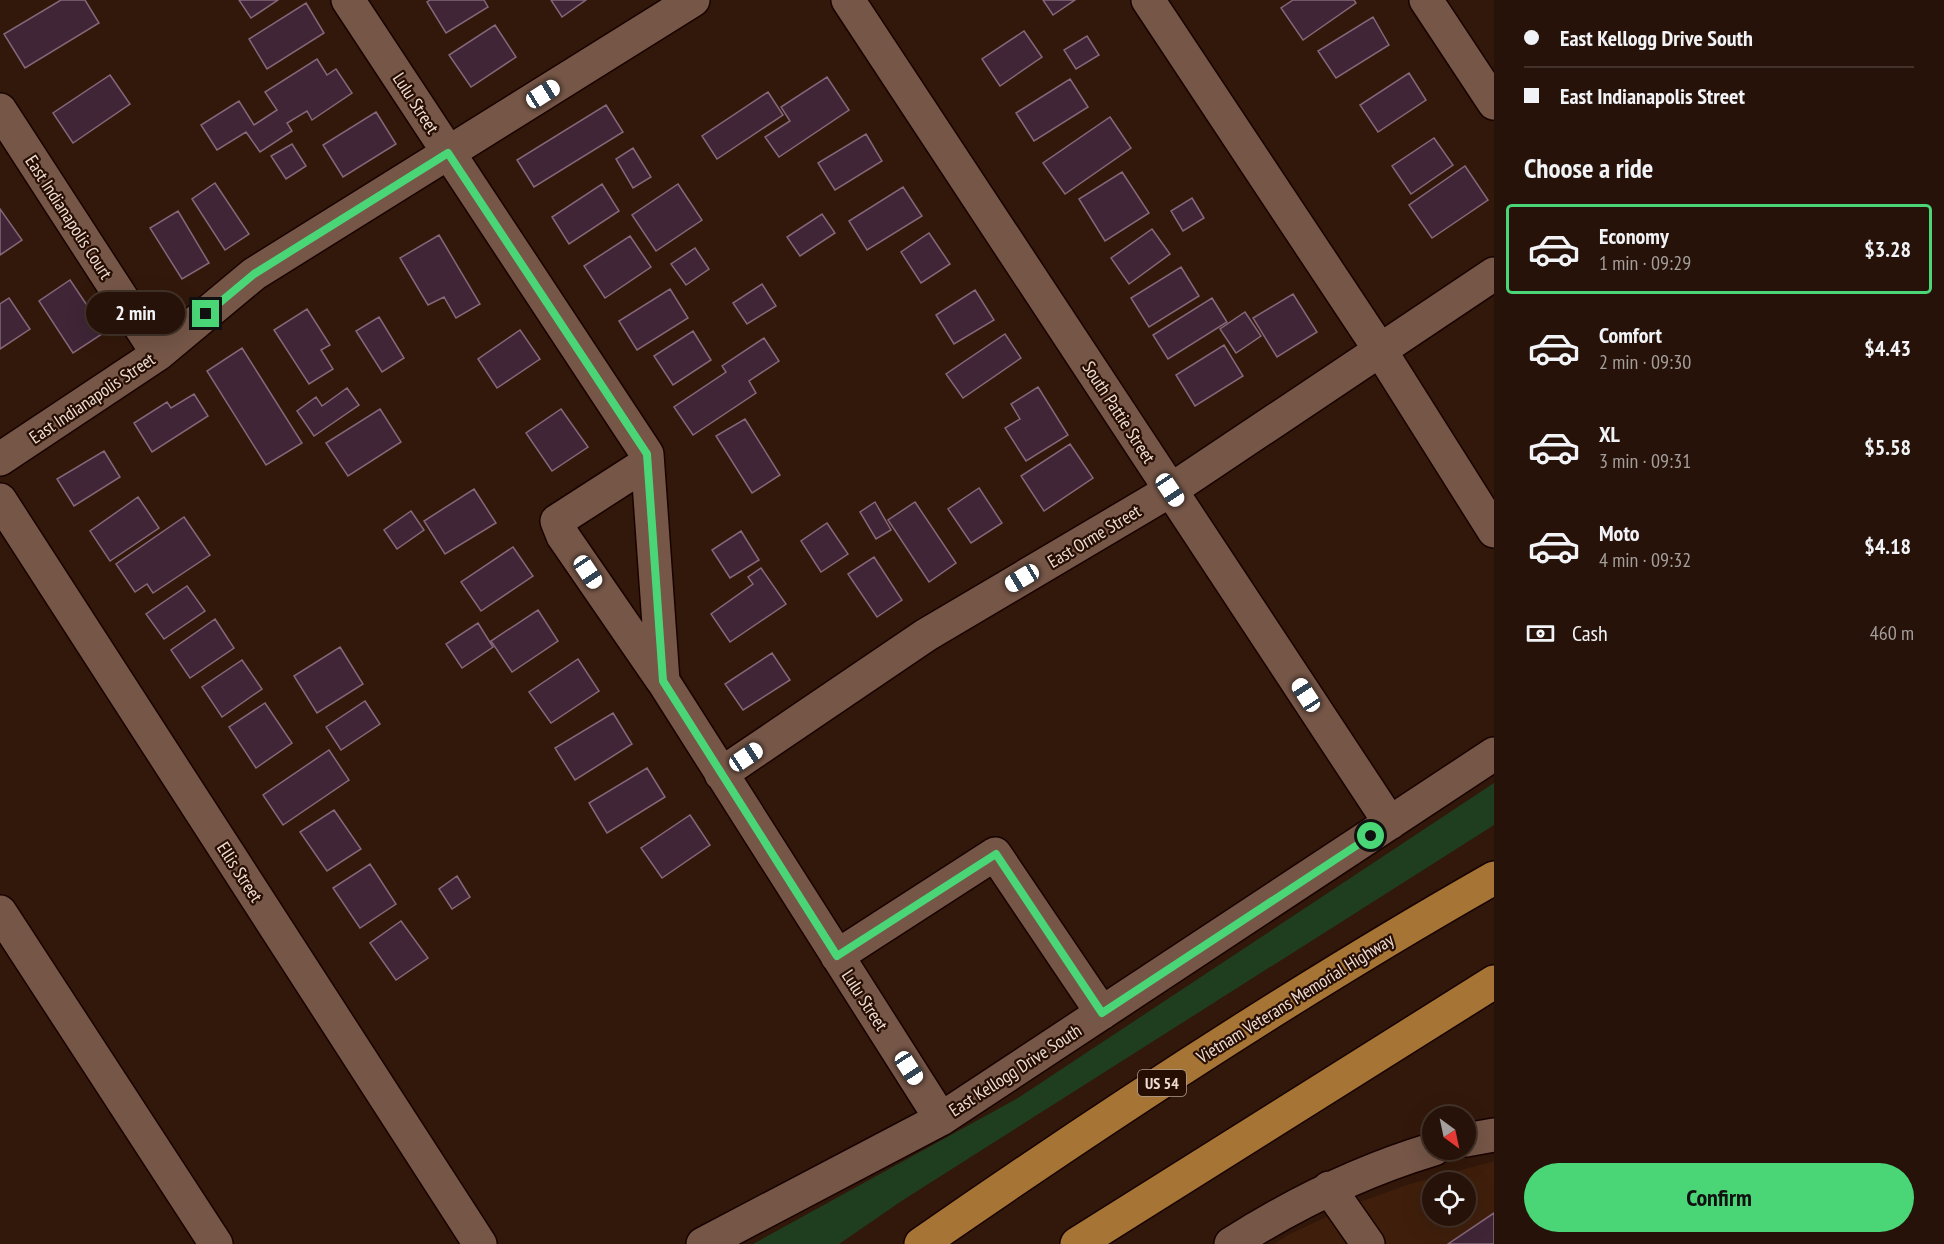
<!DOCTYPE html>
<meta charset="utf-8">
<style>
body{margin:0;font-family:"PT Sans Narrow",sans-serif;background:#2e1b12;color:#f1f3f6;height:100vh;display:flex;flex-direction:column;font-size:22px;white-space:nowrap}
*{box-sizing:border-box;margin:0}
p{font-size:20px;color:#a49e9c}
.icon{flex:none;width:33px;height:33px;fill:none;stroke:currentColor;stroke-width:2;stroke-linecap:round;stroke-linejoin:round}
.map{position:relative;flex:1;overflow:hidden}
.side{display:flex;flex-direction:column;background:#261208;width:450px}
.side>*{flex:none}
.guide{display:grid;align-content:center;height:132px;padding:0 30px;background:#261208}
.needle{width:39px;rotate:147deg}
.tools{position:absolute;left:1422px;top:1106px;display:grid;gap:12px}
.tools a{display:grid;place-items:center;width:54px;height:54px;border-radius:50%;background:#261208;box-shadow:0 6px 24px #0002,0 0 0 2px #423229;font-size:30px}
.end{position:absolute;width:27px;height:27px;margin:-14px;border:8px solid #4ad677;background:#111;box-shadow:0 0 0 3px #111}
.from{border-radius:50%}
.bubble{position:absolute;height:42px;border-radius:21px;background:#261208;box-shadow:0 6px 24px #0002,0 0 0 2px #423229;font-size:20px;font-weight:700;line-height:42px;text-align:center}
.car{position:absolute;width:18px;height:36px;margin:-18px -9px;border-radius:8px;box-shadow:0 0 4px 2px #0007;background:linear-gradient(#fff 24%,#345 0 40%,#fff 0 76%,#345 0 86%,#fff 0)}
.guide b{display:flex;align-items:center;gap:21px;height:57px;font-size:22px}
.guide b+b{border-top:2px solid #423229}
.guide i{width:15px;height:15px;background:#f1f3f6}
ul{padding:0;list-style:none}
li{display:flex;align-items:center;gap:18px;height:90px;margin:0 12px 9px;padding:0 18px;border:3px solid transparent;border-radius:6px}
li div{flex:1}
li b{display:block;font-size:22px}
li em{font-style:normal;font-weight:700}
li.on{border-color:#4ad677}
li>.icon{width:54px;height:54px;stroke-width:1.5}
h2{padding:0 30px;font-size:27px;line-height:72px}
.pay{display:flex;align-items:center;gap:15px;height:66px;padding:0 30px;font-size:22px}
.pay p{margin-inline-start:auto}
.button{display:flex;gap:12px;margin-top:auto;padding:12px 30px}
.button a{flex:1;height:69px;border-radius:36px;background:#4ad677;color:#111;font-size:24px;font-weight:700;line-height:69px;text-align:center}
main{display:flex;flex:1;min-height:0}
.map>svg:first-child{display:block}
</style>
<main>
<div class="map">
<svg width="1494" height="1244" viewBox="0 0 1494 1244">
<rect width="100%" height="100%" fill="#32180a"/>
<!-- built -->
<path fill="#3f1f0c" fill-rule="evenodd" d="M 1494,1161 L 1494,1244 L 1274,1244 L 1288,1235 L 1354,1204 L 1410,1184 ZM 1432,1182 L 1466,1182 L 1466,1215 L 1432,1215 Z"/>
<!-- green -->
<path fill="#1e3e1f" d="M 1494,783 L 1494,825 L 903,1200 L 839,1244 L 753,1244 L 1018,1098 Z"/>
<!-- building -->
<path fill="#3f2536" stroke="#85677a" stroke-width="1.5" d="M 61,0 L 85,0 L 99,23 L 25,68 L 4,34 Z
M 239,0 L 278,0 L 251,18 Z
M 430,0 L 484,0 L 488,7 L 446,33 L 427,2 Z
M 551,0 L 586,0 L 562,17 Z
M 1043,0 L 1075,0 L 1053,15 Z
M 1293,0 L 1354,0 L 1356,3 L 1303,40 L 1281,8 Z
M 306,3 L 324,33 L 267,69 L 249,39 Z
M 1373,17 L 1389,45 L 1336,78 L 1318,51 Z
M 495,25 L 516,57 L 471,87 L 449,55 Z
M 1024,31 L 1042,57 L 1000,86 L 982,59 Z
M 1087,36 L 1099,55 L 1076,69 L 1064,50 Z
M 317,59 L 327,75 L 336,69 L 352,93 L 312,120 L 307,111 L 287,123 L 292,131 L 260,152 L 246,132 L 217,150 L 201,125 L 239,101 L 254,125 L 277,110 L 265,92 Z
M 1409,73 L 1426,100 L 1378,132 L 1360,105 Z
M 110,75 L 130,104 L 73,143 L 53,113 Z
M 827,77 L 849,110 L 779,157 L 765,137 L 790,121 L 781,107 Z
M 1070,79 L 1088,107 L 1034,141 L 1016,113 Z
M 768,92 L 783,115 L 717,159 L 702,136 Z
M 606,105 L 623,132 L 534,187 L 517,160 Z
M 376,112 L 396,144 L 343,177 L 323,145 Z
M 1110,117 L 1131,148 L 1065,194 L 1043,163 Z
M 866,134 L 882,161 L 835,190 L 818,163 Z
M 1434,138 L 1453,165 L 1411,194 L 1392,166 Z
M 292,144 L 306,166 L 286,179 L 271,156 Z
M 633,148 L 651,177 L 633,188 L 616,159 Z
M 1465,166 L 1488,200 L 1432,238 L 1409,205 Z
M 1122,172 L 1149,213 L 1105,241 L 1079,199 Z
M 215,183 L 249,234 L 225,250 L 192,199 Z
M 602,184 L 619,211 L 569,244 L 552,217 Z
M 678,184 L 702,220 L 656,251 L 632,215 Z
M 903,187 L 922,216 L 867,250 L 849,221 Z
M 1192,198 L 1204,218 L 1183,231 L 1171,211 Z
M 0,209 L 22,240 L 0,255 Z
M 178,211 L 209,263 L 182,279 L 150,228 Z
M 822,214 L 835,233 L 800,256 L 787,237 Z
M 1152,229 L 1170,254 L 1129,284 L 1111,258 Z
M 929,233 L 950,264 L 921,283 L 901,252 Z
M 439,235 L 480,304 L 456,318 L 444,297 L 428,305 L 400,258 Z
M 630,236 L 651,267 L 605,298 L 584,266 Z
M 695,248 L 709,269 L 686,285 L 671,264 Z
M 1181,267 L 1199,296 L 1149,327 L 1131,298 Z
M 70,280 L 105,332 L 73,353 L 39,301 Z
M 762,284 L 776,306 L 747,324 L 733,303 Z
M 670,289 L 688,318 L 637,350 L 619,321 Z
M 975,290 L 994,320 L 954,344 L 936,315 Z
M 1293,294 L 1317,332 L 1277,357 L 1253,318 Z
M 9,298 L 30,329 L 0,349 L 0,304 Z
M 1212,298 L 1227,322 L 1168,359 L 1153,335 Z
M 307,309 L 330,345 L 321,350 L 333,369 L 309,384 L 274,330 Z
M 1245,312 L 1261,336 L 1236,353 L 1220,329 Z
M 379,317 L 404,358 L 382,372 L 356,331 Z
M 520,330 L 540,359 L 497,388 L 478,359 Z
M 693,331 L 711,360 L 673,385 L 654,356 Z
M 1005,334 L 1021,358 L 963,398 L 946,374 Z
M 764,338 L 779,361 L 749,381 L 756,393 L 693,435 L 674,407 L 726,372 L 722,366 Z
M 1224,345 L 1243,376 L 1195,406 L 1176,375 Z
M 242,348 L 302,443 L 266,465 L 207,371 Z
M 1038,387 L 1068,435 L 1026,461 L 1005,428 L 1020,419 L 1011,404 Z
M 347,388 L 359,405 L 314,436 L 297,411 L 316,397 L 322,406 Z
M 194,394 L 208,416 L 152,452 L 134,423 L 167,402 L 171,408 Z
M 380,409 L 401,442 L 348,476 L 326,443 Z
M 561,409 L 588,447 L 552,471 L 526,433 Z
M 745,419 L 780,475 L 752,493 L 716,436 Z
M 1070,444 L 1093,478 L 1044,511 L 1021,476 Z
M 104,451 L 120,477 L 74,506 L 57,479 Z
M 979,488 L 1002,523 L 971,543 L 948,509 Z
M 474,489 L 496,523 L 445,554 L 424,521 Z
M 138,497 L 159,528 L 110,561 L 90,531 Z
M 875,502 L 891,530 L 876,539 L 860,512 Z
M 915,502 L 956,563 L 929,582 L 888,520 Z
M 411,511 L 424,530 L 397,549 L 384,530 Z
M 184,517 L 210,555 L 153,593 L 147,584 L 135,592 L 116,564 Z
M 827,523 L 848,554 L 821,572 L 801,541 Z
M 741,531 L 759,560 L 730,578 L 712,550 Z
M 513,547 L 533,576 L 481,611 L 461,582 Z
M 874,557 L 902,600 L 877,617 L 848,574 Z
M 761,568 L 786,604 L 730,642 L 711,614 L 753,584 L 748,577 Z
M 187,586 L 205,611 L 164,639 L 146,614 Z
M 538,610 L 558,641 L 512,672 L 491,641 Z
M 215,619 L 234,648 L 190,678 L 171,650 Z
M 478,623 L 493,647 L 462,668 L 446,644 Z
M 340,647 L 363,684 L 317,713 L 294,676 Z
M 772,653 L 790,680 L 743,710 L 725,684 Z
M 578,659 L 599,691 L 551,723 L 529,692 Z
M 242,660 L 262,689 L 222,717 L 202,687 Z
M 365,701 L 380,724 L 341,750 L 326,727 Z
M 265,703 L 292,743 L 256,768 L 229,727 Z
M 613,713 L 632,744 L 575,780 L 555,748 Z
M 329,750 L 349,780 L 283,825 L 263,795 Z
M 647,768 L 665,797 L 607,833 L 589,803 Z
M 334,810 L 361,849 L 327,871 L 300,832 Z
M 690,815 L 710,845 L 662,878 L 641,848 Z
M 370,864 L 396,904 L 360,928 L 333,888 Z
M 457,876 L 470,897 L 452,909 L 439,889 Z
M 401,921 L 428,958 L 396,980 L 370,943 Z
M 1494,1213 L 1494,1244 L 1448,1244 Z"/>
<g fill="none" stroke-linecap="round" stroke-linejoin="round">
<defs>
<path id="minor" d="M 348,0 L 647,454 L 663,681 L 941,1119
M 848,0 L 1390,823
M 1148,0 L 1380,350 L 1494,531
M 1426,0 L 1494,103
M 0,110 L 158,354
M 0,459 L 158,354 L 254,274 L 693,0
M 647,463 L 557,521 L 563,536 L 662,680
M 0,500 L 480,1244
M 721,774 L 926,635 L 1171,490 L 1494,274
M 0,912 L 216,1244
M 837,956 L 995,854 L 1102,1013
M 1466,1140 L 1494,1135
M 1329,1188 L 1368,1244
M 703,1244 L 941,1119 L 1494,754
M 1231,1244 C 1295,1203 1361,1171 1434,1149"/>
<path id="highway" d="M 921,1244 C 1107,1115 1297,990 1494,878
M 1077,1244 L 1494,982"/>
</defs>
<!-- minor casing -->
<use href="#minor" stroke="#180300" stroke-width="36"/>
<!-- highway casing -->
<use href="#highway" stroke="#180300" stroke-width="36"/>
<!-- minor -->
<use href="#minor" stroke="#755647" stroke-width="33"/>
<!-- highway -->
<use href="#highway" stroke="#a67535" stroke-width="33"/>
</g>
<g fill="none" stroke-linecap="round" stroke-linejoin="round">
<!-- route -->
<path stroke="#4ad677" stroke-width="8" d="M 206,314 L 254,274 L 448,153 L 647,454 L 663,681 L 837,956 L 996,854 L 1102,1013 L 1371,836"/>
</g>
<g text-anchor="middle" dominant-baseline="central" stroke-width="4.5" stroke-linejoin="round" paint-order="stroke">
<!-- shield labels -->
<rect fill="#270e02" stroke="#b29e94" stroke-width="1.5" x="1138" y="1070" width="48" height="26" rx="4.5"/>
<g font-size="16" font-weight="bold" fill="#eedcd3">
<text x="1162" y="1083">US 54</text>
</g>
<!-- street labels -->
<g font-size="18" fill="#eedcd3" stroke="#270e02">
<text transform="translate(416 103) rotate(57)">Lulu Street</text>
<text transform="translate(69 217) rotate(57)">East Indianapolis Court</text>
<text transform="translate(92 398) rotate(-34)">East Indianapolis Street</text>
<text transform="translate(1119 412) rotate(57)">South Pattie Street</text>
<text transform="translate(1094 536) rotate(-31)">East Orme Street</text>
<text transform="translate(240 872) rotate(57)">Ellis Street</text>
<text transform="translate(1295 998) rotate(-32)">Vietnam Veterans Memorial Highway</text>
<text transform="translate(865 1000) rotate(57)">Lulu Street</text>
<text transform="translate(1015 1070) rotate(-33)">East Kellogg Drive South</text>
</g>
</g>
</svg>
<div class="tools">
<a><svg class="needle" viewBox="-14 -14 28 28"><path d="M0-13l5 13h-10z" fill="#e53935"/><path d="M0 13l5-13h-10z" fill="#a49e9c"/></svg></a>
<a><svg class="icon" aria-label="locate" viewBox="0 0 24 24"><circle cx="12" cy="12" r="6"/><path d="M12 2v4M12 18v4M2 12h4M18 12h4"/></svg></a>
</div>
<i class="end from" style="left:1371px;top:836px"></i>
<i class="end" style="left:206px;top:314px"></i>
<div class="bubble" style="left:86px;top:292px;width:99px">2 min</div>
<i class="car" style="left:543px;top:94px;rotate:58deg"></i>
<i class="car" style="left:1170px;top:490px;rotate:146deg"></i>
<i class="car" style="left:588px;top:572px;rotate:146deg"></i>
<i class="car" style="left:1022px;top:578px;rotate:239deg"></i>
<i class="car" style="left:1306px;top:695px;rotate:327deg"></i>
<i class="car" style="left:746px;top:757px;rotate:56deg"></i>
<i class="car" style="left:909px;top:1068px;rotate:147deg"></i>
</div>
<section class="side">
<div class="guide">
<b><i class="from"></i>East Kellogg Drive South</b>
<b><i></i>East Indianapolis Street</b>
</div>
<h2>Choose a ride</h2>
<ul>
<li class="on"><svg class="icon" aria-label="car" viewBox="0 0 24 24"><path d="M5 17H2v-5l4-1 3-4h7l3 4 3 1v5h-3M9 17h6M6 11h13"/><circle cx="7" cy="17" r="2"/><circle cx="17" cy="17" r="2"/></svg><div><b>Economy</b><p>1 min · 09:29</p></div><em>$3.28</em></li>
<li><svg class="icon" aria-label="car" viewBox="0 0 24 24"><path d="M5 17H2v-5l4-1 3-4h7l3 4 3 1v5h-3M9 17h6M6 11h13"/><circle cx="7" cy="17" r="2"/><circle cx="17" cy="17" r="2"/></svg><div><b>Comfort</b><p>2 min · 09:30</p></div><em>$4.43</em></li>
<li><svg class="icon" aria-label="car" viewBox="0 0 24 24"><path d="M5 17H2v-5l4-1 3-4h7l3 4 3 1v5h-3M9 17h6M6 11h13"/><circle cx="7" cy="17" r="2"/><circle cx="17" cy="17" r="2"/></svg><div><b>XL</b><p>3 min · 09:31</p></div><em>$5.58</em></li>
<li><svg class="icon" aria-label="car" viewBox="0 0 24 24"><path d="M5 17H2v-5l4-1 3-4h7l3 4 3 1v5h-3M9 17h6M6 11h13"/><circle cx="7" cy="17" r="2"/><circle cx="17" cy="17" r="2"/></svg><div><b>Moto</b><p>4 min · 09:32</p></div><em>$4.18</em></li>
</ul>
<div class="pay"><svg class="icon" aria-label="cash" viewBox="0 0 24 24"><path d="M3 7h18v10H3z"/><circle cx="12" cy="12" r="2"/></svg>Cash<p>460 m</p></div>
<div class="button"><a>Confirm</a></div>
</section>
</main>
